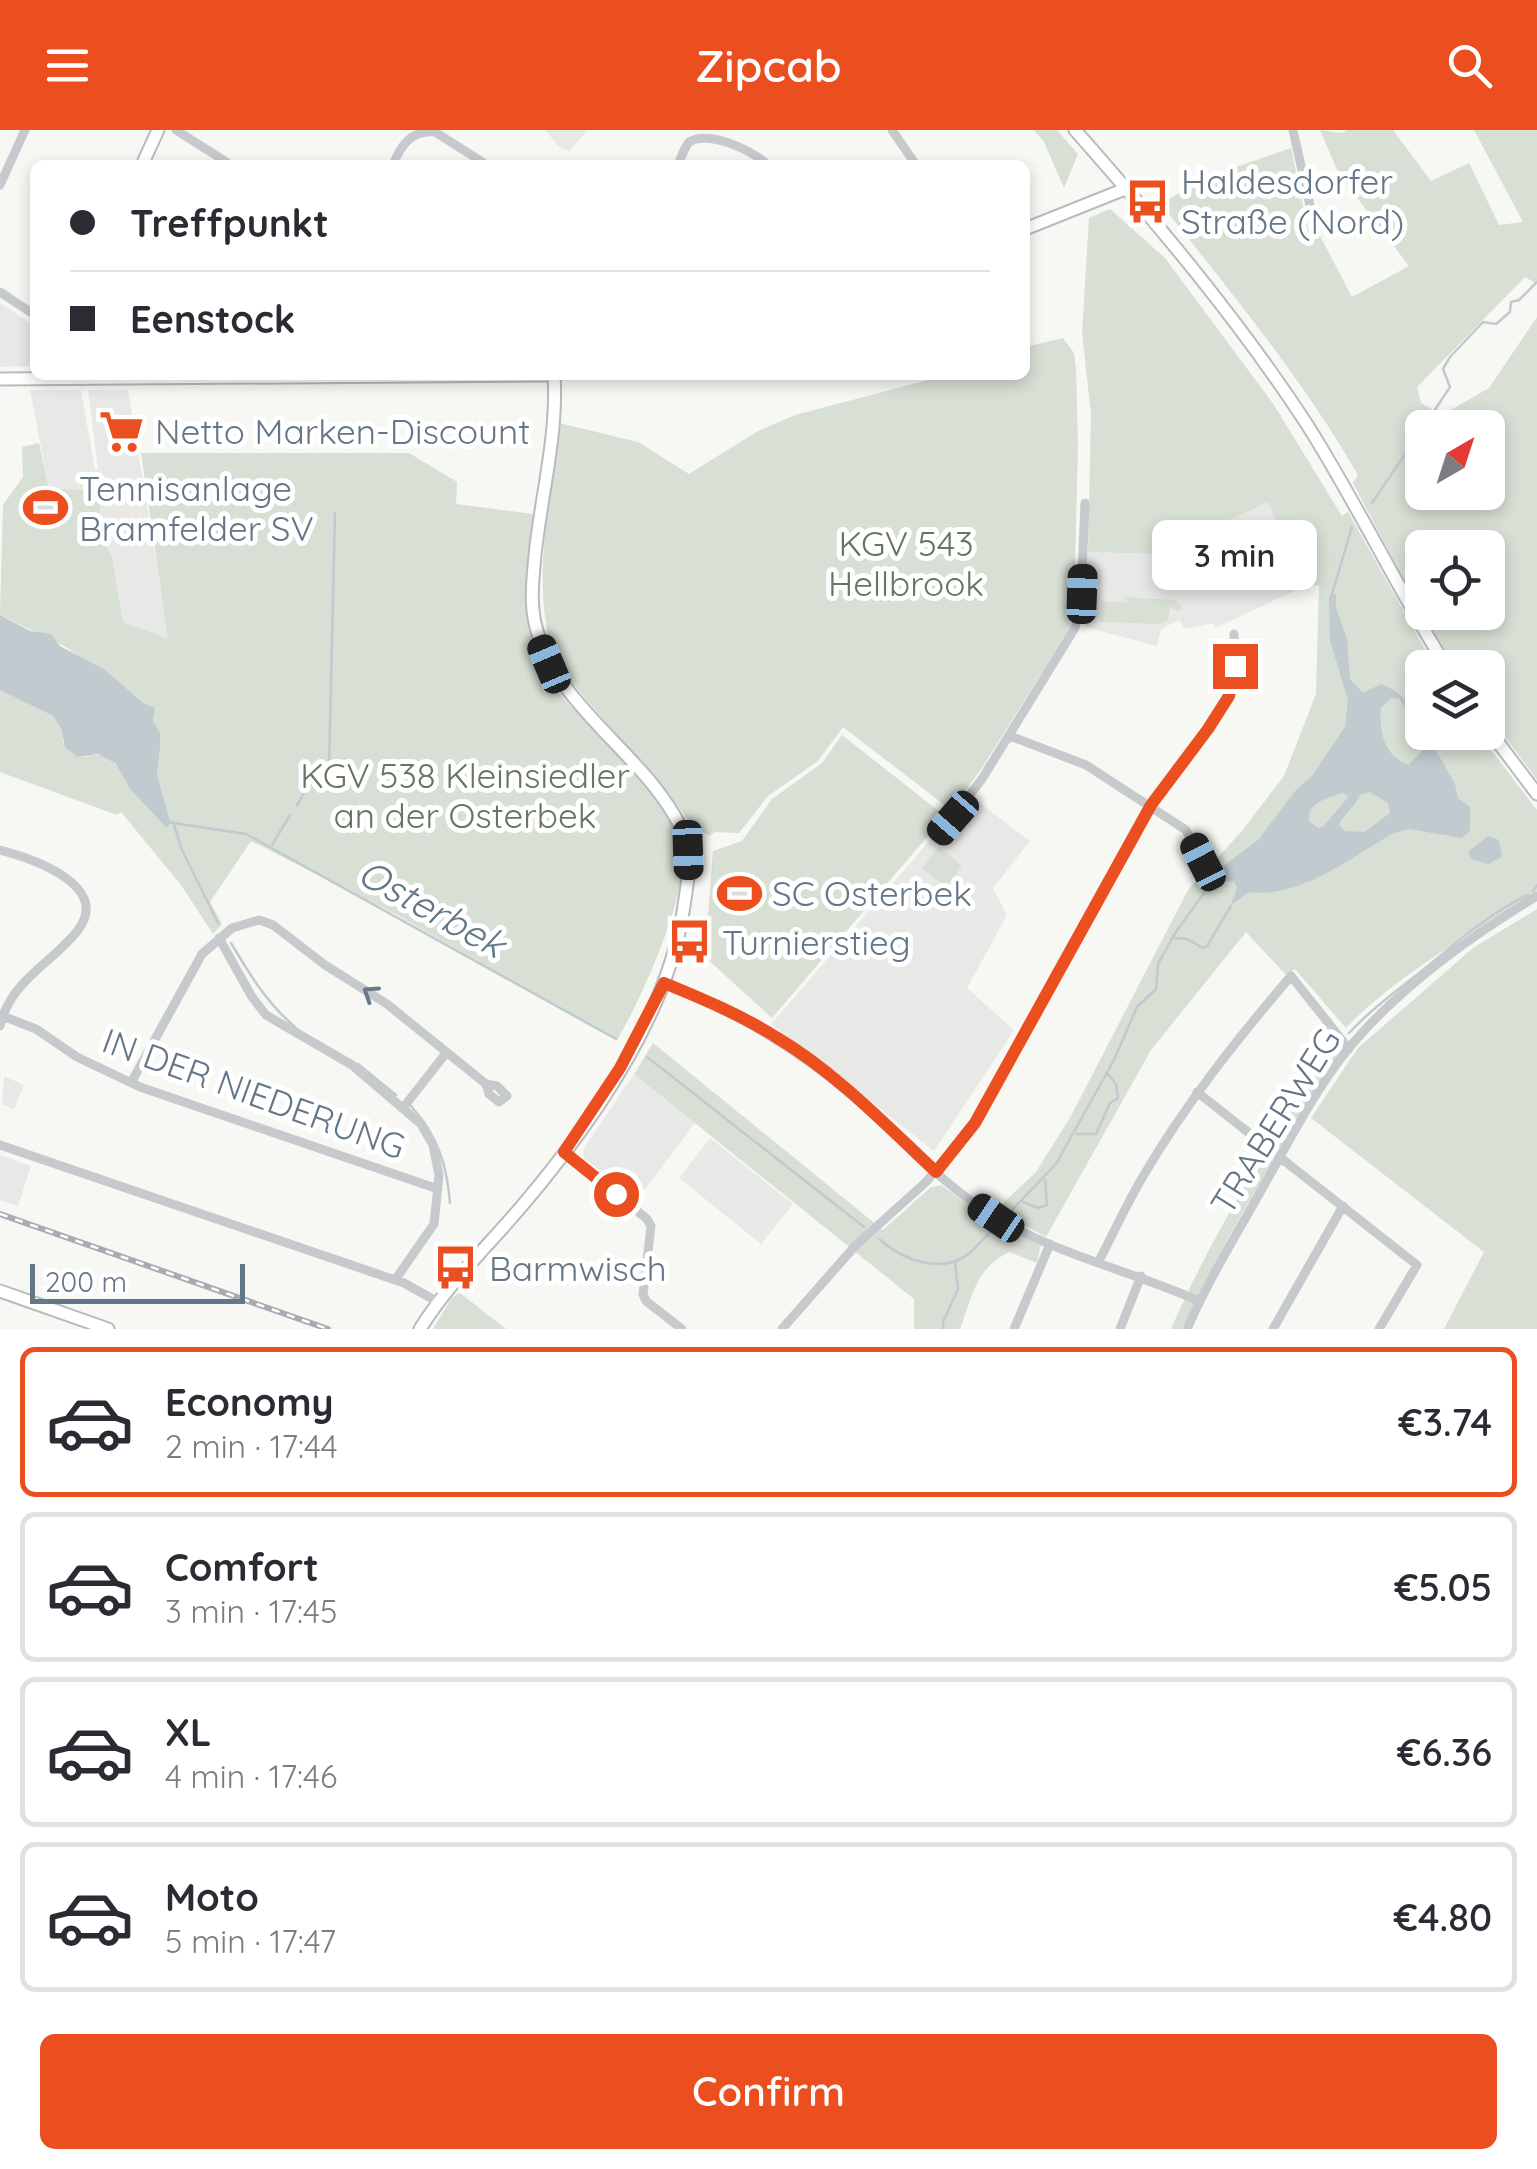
<!DOCTYPE html>
<meta charset="utf-8">
<style>
body{margin:0;font-family:Quicksand,sans-serif;background:#f7f7f7;color:#2b2b33;height:100vh;display:flex;flex-direction:column;font-size:38px;white-space:nowrap}
*{box-sizing:border-box;margin:0}
p{font-size:32px;color:#7c7c81}
.icon{flex:none;width:55px;height:55px;fill:none;stroke:currentColor;stroke-width:2;stroke-linecap:round;stroke-linejoin:round}
.map{position:relative;height:1199px;overflow:hidden}
.sheet{display:flex;flex-direction:column;background:#fff;flex:1}
.sheet>*{flex:none}
.banner{position:absolute;left:30px;top:30px;width:1000px;height:220px;border-radius:15px;box-shadow:0 5px 15px #0003;display:grid;align-content:center;height:220px;padding:0 40px;background:#fff}
.needle{width:65px;rotate:39deg}
.fabs{position:absolute;left:1405px;top:280px;display:grid;gap:20px}
.fabs a{display:grid;place-items:center;width:100px;height:100px;border-radius:15px;background:#fff;box-shadow:0 5px 15px #0003;font-size:50px}
.scale{position:absolute;left:30px;bottom:25px;width:215px;box-sizing:border-box;padding-left:10px;border:5px solid #647786;border-top:0;font-size:28px;line-height:35px;white-space:nowrap;color:#647786;-webkit-text-stroke:8px #fff;paint-order:stroke}
.end{position:absolute;width:45px;height:45px;margin:-22px;border:12px solid #ec4f1f;background:#fff;box-shadow:0 0 0 5px #fff}
.from{border-radius:50%}
.bubble{position:absolute;height:70px;border-radius:15px;background:#fff;box-shadow:0 5px 15px #0003;font-size:32px;font-weight:600;line-height:70px;text-align:center}
.car{position:absolute;width:30px;height:60px;margin:-30px -15px;border-radius:12px;box-shadow:0 0 8px 2px #0007;background:linear-gradient(#222 24%,#8ab4d8 0 40%,#222 0 76%,#8ab4d8 0 86%,#222 0)}
.banner b{display:flex;align-items:center;gap:35px;height:95px;font-size:38px}
.banner b+b{border-top:2px solid #e1e1e2}
.banner i{width:25px;height:25px;background:#2b2b33}
ul{padding:18px 0 0;list-style:none}
li{display:flex;align-items:center;gap:30px;height:150px;margin:0 20px 15px;padding:0 20px;border:5px solid #e1e1e2;border-radius:15px}
li div{flex:1}
li b{display:block;font-size:38px}
li em{font-style:normal;font-weight:600}
li.active{border-color:#ec4f1f}
li>.icon{width:90px;height:90px;stroke-width:1.5}
.cta{display:flex;gap:20px;margin-top:auto;padding:20px 40px}
.cta a{flex:1;height:115px;border-radius:15px;background:#ec4f1f;color:#fff;font-size:40px;font-weight:600;line-height:115px;text-align:center}
header{display:flex;justify-content:space-between;align-items:center;height:130px;padding:0 40px;background:#ec4f1f;color:#fff;font-size:45px;font-weight:600}
.map>svg:first-child{display:block}
</style>
<header><svg class="icon" aria-label="menu" viewBox="0 0 24 24"><path d="M4 6h16M4 12h16M4 18h16"/></svg>Zipcab<svg class="icon" aria-label="search" viewBox="0 0 24 24"><circle cx="10" cy="10" r="6"/><path d="M15 15l6 6"/></svg></header>
<div class="map">
<svg width="1537" height="1199" viewBox="0 0 1537 1199">
<rect width="100%" height="100%" fill="#f7f7f3"/>
<!-- built -->
<path fill="#e8e9e7" d="M 545,0 L 588,0 L 569,21 L 558,16 Z
M 0,173 L 35,196 L 35,236 L 0,237 Z
M 30,260 L 81,260 L 95,340 L 98,339 L 88,260 L 128,260 L 169,510 L 123,492 L 112,427 L 99,403 L 100,360 L 49,359 Z
M 1268,372 L 1305,456 L 1215,498 L 1213,493 L 1185,499 L 1179,490 L 1161,499 L 1157,516 L 1085,497 L 1088,422 L 1158,424 Z
M 978,672 L 1030,711 L 993,758 L 1007,785 L 967,858 L 1014,900 L 934,1021 L 771,894 L 932,708 L 939,712 Z
M 634,944 L 695,993 L 637,1070 L 584,1028 L 583,1020 Z
M 4,946 L 24,955 L 14,979 L 2,974 Z
M 710,1008 L 793,1074 L 761,1114 L 679,1048 Z
M 0,1025 L 31,1036 L 18,1076 L 0,1070 Z"/>
<!-- green -->
<path fill="#d8dfd4" fill-rule="evenodd" d="M 1034,0 L 1057,0 L 1078,24 L 1064,58 L 1044,12 Z
M 1320,0 L 1342,3 L 1347,0 L 1393,0 L 1431,51 L 1469,33 L 1499,95 L 1523,92 L 1474,0 L 1537,0 L 1537,154 L 1525,147 L 1417,257 L 1421,273 L 1442,285 L 1489,258 L 1537,187 L 1537,650 L 1488,584 L 1488,538 L 1456,537 L 1430,499 L 1353,353 L 1358,345 C 1302,248 1230,161 1161,74 L 1202,49 L 1291,18 L 1308,99 L 1313,107 L 1318,102 L 1352,167 L 1409,136 L 1339,44 ZM 1422,298 L 1488,298 L 1488,362 L 1422,362 ZM 1422,418 L 1488,418 L 1488,482 L 1422,482 Z
M 1110,79 L 1165,128 L 1274,275 L 1342,386 L 1348,382 L 1435,537 L 1422,538 L 1422,602 L 1478,603 L 1537,680 L 1537,761 C 1472,805 1401,841 1346,898 L 1295,839 L 1286,845 L 1246,802 L 1151,920 L 1046,1107 L 996,1080 L 1036,1042 L 1071,986 L 1188,760 L 1241,702 L 1284,646 L 1316,564 L 1319,455 L 1305,456 L 1268,372 L 1158,424 L 1088,422 L 1091,284 L 1082,203 L 1089,88 Z
M 1063,208 L 1074,223 L 1076,238 L 1078,317 L 1074,473 L 1070,498 L 980,641 L 951,680 L 843,597 L 818,631 L 768,666 L 739,703 L 715,702 L 709,706 L 693,695 L 556,534 C 529,456 550,374 559,293 L 638,312 L 689,344 L 758,301 L 795,285 L 932,249 L 934,245 L 1025,245 L 1025,217 Z
M 39,313 L 49,359 L 101,360 L 99,403 L 112,427 L 123,492 L 168,509 L 141,323 L 409,323 L 457,352 L 456,374 L 533,384 C 528,436 517,492 543,541 C 555,565 590,593 609,614 C 630,637 673,681 682,711 C 694,754 640,872 617,910 L 397,785 L 251,711 L 210,772 L 222,794 L 213,804 L 181,755 L 121,682 L 117,685 L 0,642 L 0,560 L 53,586 L 62,598 L 63,612 L 82,627 C 118,618 114,640 133,660 C 142,671 156,679 167,687 L 157,645 L 160,618 L 160,603 L 153,590 L 155,578 L 143,573 L 66,517 L 0,485 L 3,375 L 23,347 L 22,317 Z
M 1124,467 L 1176,470 L 1182,478 L 1177,481 L 1170,477 L 1168,490 L 1159,494 L 1100,492 L 1101,471 L 1128,473 Z
M 842,605 L 945,686 L 772,888 L 705,827 L 713,721 L 742,711 L 772,669 L 822,633 Z
M 939,717 L 962,736 L 946,757 L 922,738 Z
M 1537,779 L 1537,1199 L 1444,1199 L 1484,1122 L 1311,988 L 1358,918 L 1473,818 Z
M 1338,912 L 1344,919 C 1286,1010 1227,1101 1182,1199 L 1171,1199 C 1215,1098 1275,1003 1338,912 Z
M 653,913 L 883,1100 L 931,1057 L 941,1055 L 993,1092 L 1041,1114 L 1037,1133 L 1009,1122 C 975,1139 973,1165 960,1199 L 914,1199 L 914,1169 L 634,944 Z
M 460,1162 L 460,1163 L 506,1199 L 433,1199 L 451,1169 Z"/>
<!-- water -->
<path fill="#c0cacf" fill-rule="evenodd" d="M 1336,464 L 1336,478 L 1347,509 L 1350,549 L 1363,563 L 1381,554 C 1400,561 1421,581 1422,602 L 1426,603 L 1455,654 L 1458,668 L 1470,677 L 1470,701 L 1462,708 L 1409,699 L 1394,703 C 1351,727 1300,769 1249,762 L 1231,775 L 1237,758 L 1234,751 L 1211,753 L 1210,746 L 1258,710 L 1296,660 L 1312,646 L 1345,597 L 1348,570 L 1330,510 L 1329,466 ZM 1391,568 L 1399,569 L 1421,601 L 1421,623 L 1408,635 C 1384,625 1379,603 1381,578 ZM 1370,662 L 1388,673 L 1390,683 L 1365,702 L 1345,701 L 1339,695 C 1344,683 1355,677 1360,665 ZM 1342,663 L 1349,666 L 1323,697 L 1318,698 L 1309,691 C 1306,673 1328,668 1342,663 Z
M 0,485 L 30,501 L 51,504 L 60,516 L 105,540 L 143,573 L 155,578 L 153,590 L 160,603 L 160,618 L 157,645 L 170,692 L 167,698 L 131,660 L 115,633 L 98,624 L 77,627 L 65,617 L 61,598 L 53,586 L 0,560 Z
M 1488,706 L 1499,710 L 1502,727 L 1488,734 L 1471,729 L 1468,722 Z"/>
<g fill="none" stroke-linecap="round" stroke-linejoin="round">
<!-- stream -->
<path stroke="#c0cacf" stroke-width="2.5" d="M 1423,298 L 1450,257 L 1443,239 L 1450,227 L 1483,192 L 1496,194 L 1510,182 L 1511,172 L 1519,170 L 1537,152
M 1372,373 L 1422,299
M 1331,467 L 1352,397
M 297,675 L 307,658 L 329,639 L 335,383
M 167,692 L 246,704 L 616,909
M 174,695 L 182,720 L 218,793
M 272,715 L 290,685
M 1533,761 L 1537,755
M 1175,808 L 1187,809 L 1203,818 L 1207,816 L 1231,776
M 231,813 C 250,845 267,873 295,897
M 1349,903 C 1376,874 1408,853 1439,827 C 1466,804 1496,780 1528,765
M 647,927 L 864,1097
M 358,934 L 396,965
M 411,976 C 437,1005 447,1034 450,1073
M 1076,1004 L 1096,1004 L 1110,973 L 1118,968 L 1116,954 L 1108,944
M 1023,1072 L 1038,1078 L 1047,1075 L 1045,1050
M 1009,1083 L 1056,1034 L 1114,930 L 1137,877 L 1156,859 L 1158,834 L 1177,800 L 1213,751
M 879,1109 C 904,1131 946,1147 974,1119 C 981,1111 988,1104 997,1097
M 943,1199 L 943,1192 L 958,1159 L 955,1132"/>
<defs>
<path id="secondary" d="M 1075,0 C 1157,93 1238,189 1306,293 C 1357,373 1397,458 1447,538
M 142,35 L 158,0
M 1025,99 L 1125,59
M 0,249 L 546,245
M 1488,599 L 1537,664
M 0,1161 L 108,1199
M 420,1199 C 448,1154 487,1117 521,1077 C 590,996 666,888 683,782 C 687,755 694,726 682,700 C 646,623 554,578 535,493 C 530,470 533,448 535,425 C 541,366 558,304 554,245"/>
</defs>
<!-- secondary casing -->
<use href="#secondary" stroke="#b6bcc0" stroke-width="15"/>
<!-- street -->
<path stroke="#c6cacd" stroke-width="9" d="M 176,0 L 231,35
M 892,0 L 916,35
M 1293,0 L 1315,98
M 393,35 C 401,15 411,0 435,2 L 487,35
M 678,35 C 681,28 684,18 689,12 C 710,0 751,20 768,35
M 0,55 L 25,0
M 0,162 L 35,185
M 1010,606 L 1086,635 L 1186,700 L 1203,732 L 1202,749
M 943,709 L 939,704 L 982,649 L 1075,498 L 1081,469 L 1085,373
M 0,720 C 31,728 112,755 78,800 C 52,834 11,849 0,896
M 219,808 L 252,867 L 266,885 L 352,935 L 421,994 L 433,1015 L 439,1045 L 434,1094 L 395,1150
M 665,853 C 735,882 796,917 854,967 C 900,1007 941,1054 994,1086 C 1057,1125 1132,1141 1199,1171
M 0,885 L 36,899 L 77,927 L 140,957 L 438,1059
M 132,951 L 202,824 L 232,798 L 259,790 L 273,795 L 325,835 L 387,874 L 486,954 L 489,964 L 499,972 L 507,966 L 497,956 L 486,954
M 1197,962 L 1417,1135 L 1379,1199
M 403,978 L 446,923
M 0,1015 L 404,1153 L 438,1172
M 564,1021 L 647,1089 L 651,1096 L 643,1164 L 646,1171 L 682,1199
M 1099,1131 C 1114,1102 1128,1071 1145,1043 C 1187,972 1238,908 1291,846 L 1349,919
M 782,1199 L 856,1115 L 926,1052 L 975,993 L 1151,675 L 1208,599 L 1229,566 L 1235,536 L 1234,504
M 1014,1199 L 1050,1114
M 1120,1199 L 1141,1146
M 1187,1199 C 1208,1150 1237,1104 1263,1057 C 1293,1005 1321,947 1362,903 C 1410,850 1476,803 1537,766
M 1273,1199 L 1343,1076"/>
<!-- secondary -->
<use href="#secondary" stroke="#fff" stroke-width="11"/>
<defs>
<path id="rail" d="M 0,1084 L 328,1199"/>
</defs>
<!-- rail casing -->
<use href="#rail" stroke="#a6acb2" stroke-width="6"/>
<!-- rail -->
<use href="#rail" stroke="#fff" stroke-width="2.5" stroke-dasharray="8" stroke-linecap="butt"/>
</g>
<!-- one-way arrows -->
<defs><path id="oneway-chevron" d="M-2-3.5L2.5 0L-2 3.5" fill="none" stroke-width="1.6" stroke-linecap="round" stroke-linejoin="round" transform="scale(2.5)"/></defs>
<use stroke="#697b8a" href="#oneway-chevron" transform="translate(370 863) rotate(-147)"/>
<g fill="none" stroke-linecap="round" stroke-linejoin="round">
<!-- route -->
<path stroke="#ec4f1f" stroke-width="12" d="M 616,1064 L 564,1022 L 620,938 L 664,853 C 703,869 741,885 776,907 C 835,942 886,995 936,1042 L 975,993 L 1151,675 L 1208,599 L 1229,566 L 1235,536"/>
</g>
<!-- icons -->
<defs>
<symbol id="bus-bare" viewBox="-9 -9 18 18"><path d="M-5-6H5V4H4V6H2V4H-2V6H-4V4H-5ZM-3.5-4V0h7V-4ZM-3.5 1.2v1.5H-2V1.2ZM2 1.2v1.5H3.5V1.2Z" fill="#ec4f1f" stroke="#fff" stroke-width="2.5" paint-order="stroke"/></symbol>
<symbol id="supermarket-bare" viewBox="-9 -9 18 18"><path d="M-6-5.5h2.5l.6 2H6L4.5 2H-2.5L-4.4-4H-6ZM-1.5 3.2a1.3 1.3 0 1 0 .1 0ZM3 3.2a1.3 1.3 0 1 0 .1 0Z" fill="#ec4f1f" stroke="#fff" stroke-width="2.5" paint-order="stroke"/></symbol>
<symbol id="stadium-bare" viewBox="-9 -9 18 18"><path d="M0-5a6.5 5 0 1 0 0 10a6.5 5 0 1 0 0-10ZM-3.5-1.8h7v3.6h-7Z" fill="#ec4f1f" stroke="#fff" stroke-width="2.5" paint-order="stroke"/></symbol>
</defs>
<g fill-rule="evenodd">
<use href="#bus-bare" x="1116" y="40" width="63" height="63"/>
<use href="#supermarket-bare" x="90" y="270" width="63" height="63"/>
<use href="#stadium-bare" x="14" y="346" width="63" height="63"/>
<use href="#stadium-bare" x="708" y="732" width="63" height="63"/>
<use href="#bus-bare" x="658" y="780" width="63" height="63"/>
<use href="#bus-bare" x="424" y="1106" width="63" height="63"/>
</g>
<g text-anchor="middle" dominant-baseline="central" stroke-width="10" stroke-linejoin="round" paint-order="stroke">
<!-- poi labels -->
<g font-size="35" fill="#647786" stroke="#fff" text-anchor="start">
<text x="1181" y="51">Haldesdorfer<tspan x="1181" dy="40">Straße (Nord)</tspan></text>
<text x="155" y="301">Netto Marken-Discount</text>
<text x="79" y="358">Tennisanlage<tspan x="79" dy="40">Bramfelder SV</tspan></text>
<text x="772" y="763">SC Osterbek</text>
<text x="722" y="812">Turnierstieg</text>
<text x="489" y="1138">Barmwisch</text>
</g>
<!-- park labels -->
<g font-size="35" fill="#65785f" stroke="#fff">
<text x="906" y="413">KGV 543<tspan x="906" dy="40">Hellbrook</tspan></text>
<text x="465" y="645">KGV 538 Kleinsiedler<tspan x="465" dy="40">an der Osterbek</tspan></text>
</g>
<!-- street labels -->
<g font-size="35" fill="#647786" stroke="#fff">
<text transform="translate(254 963) rotate(20)">IN DER NIEDERUNG</text>
<text transform="translate(1275 991) rotate(-58)">TRABERWEG</text>
</g>
<!-- water labels -->
<g font-size="38" font-style="italic" fill="#607983" stroke="#fff">
<text transform="translate(432 778) rotate(29)">Osterbek</text>
</g>
</g>
</svg>
<div class="fabs">
<a><svg class="needle" viewBox="-14 -14 28 28"><path d="M0-13l5 13h-10z" fill="#e53935"/><path d="M0 13l5-13h-10z" fill="#7c7c81"/></svg></a>
<a><svg class="icon" aria-label="locate" viewBox="0 0 24 24"><circle cx="12" cy="12" r="6"/><path d="M12 2v4M12 18v4M2 12h4M18 12h4"/></svg></a>
<a><svg class="icon" aria-label="layers" viewBox="0 0 24 24"><path d="M12 4l9 5-9 5-9-5zM3 14l9 5 9-5"/></svg></a>
</div>
<div class="scale">200 m</div>
<i class="end from" style="left:616px;top:1064px"></i>
<i class="end" style="left:1235px;top:536px"></i>
<div class="bubble" style="left:1152px;top:390px;width:165px">3 min</div>
<i class="car" style="left:1082px;top:464px;rotate:2deg"></i>
<i class="car" style="left:549px;top:534px;rotate:337deg"></i>
<i class="car" style="left:953px;top:688px;rotate:221deg"></i>
<i class="car" style="left:688px;top:720px;rotate:178deg"></i>
<i class="car" style="left:1203px;top:732px;rotate:333deg"></i>
<i class="car" style="left:996px;top:1088px;rotate:304deg"></i>
<div class="banner">
<b><i class="from"></i>Treffpunkt</b>
<b><i></i>Eenstock</b>
</div>
</div>
<section class="sheet">
<ul>
<li class="active"><svg class="icon" aria-label="car" viewBox="0 0 24 24"><path d="M5 17H2v-5l4-1 3-4h7l3 4 3 1v5h-3M9 17h6M6 11h13"/><circle cx="7" cy="17" r="2"/><circle cx="17" cy="17" r="2"/></svg><div><b>Economy</b><p>2 min · 17:44</p></div><em>€3.74</em></li>
<li><svg class="icon" aria-label="car" viewBox="0 0 24 24"><path d="M5 17H2v-5l4-1 3-4h7l3 4 3 1v5h-3M9 17h6M6 11h13"/><circle cx="7" cy="17" r="2"/><circle cx="17" cy="17" r="2"/></svg><div><b>Comfort</b><p>3 min · 17:45</p></div><em>€5.05</em></li>
<li><svg class="icon" aria-label="car" viewBox="0 0 24 24"><path d="M5 17H2v-5l4-1 3-4h7l3 4 3 1v5h-3M9 17h6M6 11h13"/><circle cx="7" cy="17" r="2"/><circle cx="17" cy="17" r="2"/></svg><div><b>XL</b><p>4 min · 17:46</p></div><em>€6.36</em></li>
<li><svg class="icon" aria-label="car" viewBox="0 0 24 24"><path d="M5 17H2v-5l4-1 3-4h7l3 4 3 1v5h-3M9 17h6M6 11h13"/><circle cx="7" cy="17" r="2"/><circle cx="17" cy="17" r="2"/></svg><div><b>Moto</b><p>5 min · 17:47</p></div><em>€4.80</em></li>
</ul>
<div class="cta"><a>Confirm</a></div>
</section>
